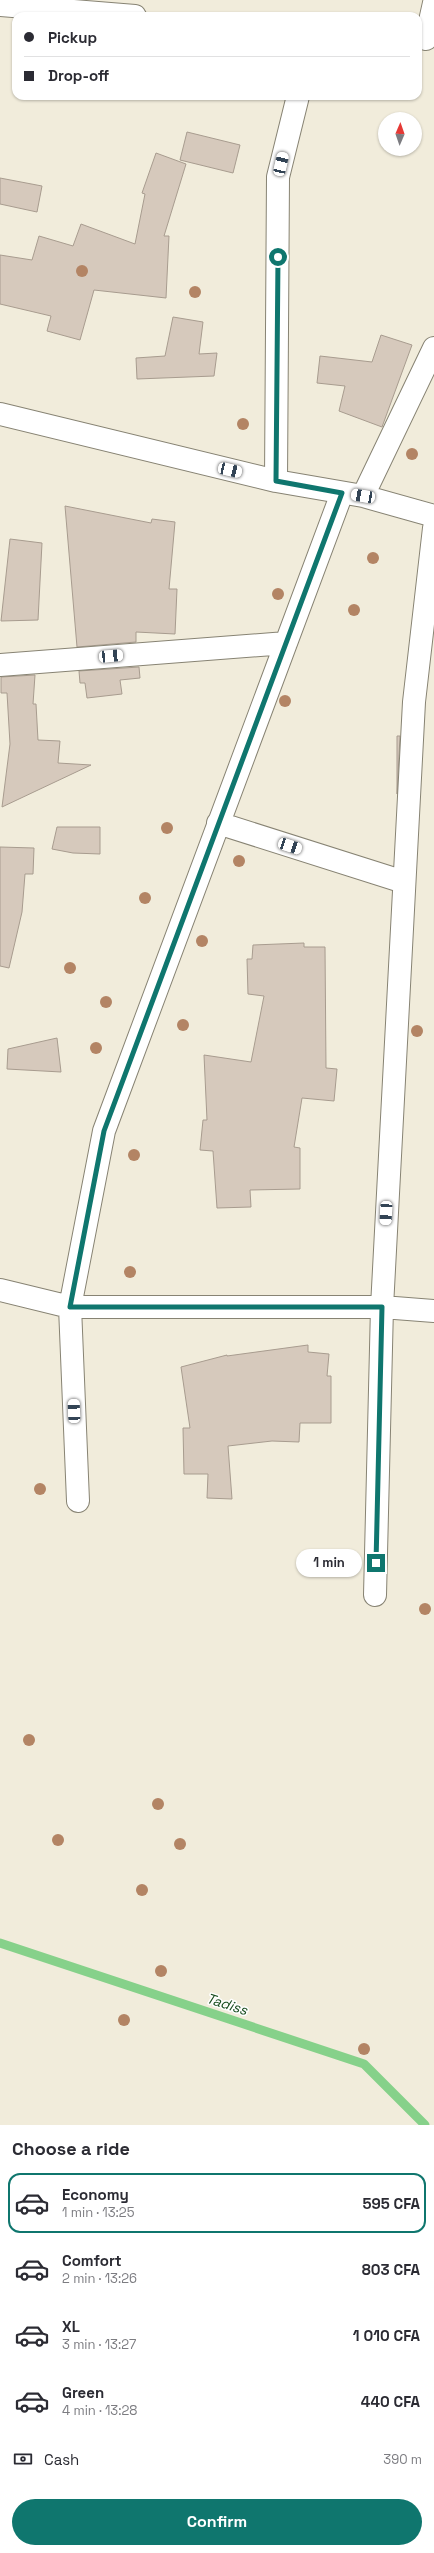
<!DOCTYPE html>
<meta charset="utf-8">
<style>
body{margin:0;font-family:"Space Grotesk",sans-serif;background:#f2f2f3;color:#2b2b33;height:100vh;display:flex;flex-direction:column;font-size:15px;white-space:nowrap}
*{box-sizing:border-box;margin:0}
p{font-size:13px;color:#7c7c81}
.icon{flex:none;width:22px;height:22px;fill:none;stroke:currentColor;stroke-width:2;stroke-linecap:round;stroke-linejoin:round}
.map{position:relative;height:2125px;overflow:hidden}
.drawer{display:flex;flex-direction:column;background:#fff;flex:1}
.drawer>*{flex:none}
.guide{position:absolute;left:12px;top:12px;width:410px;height:88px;border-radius:12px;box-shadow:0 1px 3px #0004;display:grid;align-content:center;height:88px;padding:0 12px;background:#fff}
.needle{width:26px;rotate:2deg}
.buttons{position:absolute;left:378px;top:112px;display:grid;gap:8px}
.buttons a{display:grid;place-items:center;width:44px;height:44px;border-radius:50%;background:#fff;box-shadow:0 1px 3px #0004;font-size:20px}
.end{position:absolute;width:18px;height:18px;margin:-9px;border:5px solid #0f766e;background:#fff;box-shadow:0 0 0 2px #fff}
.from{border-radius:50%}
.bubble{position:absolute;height:28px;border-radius:14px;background:#fff;box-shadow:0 1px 3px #0004;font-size:13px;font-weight:800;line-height:28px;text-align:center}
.car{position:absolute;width:12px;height:24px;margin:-12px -6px;border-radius:5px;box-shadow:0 0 3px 1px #0007;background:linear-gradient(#fff 24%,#345 0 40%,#fff 0 76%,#345 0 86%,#fff 0)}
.guide b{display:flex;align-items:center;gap:14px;height:38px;font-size:15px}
.guide b+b{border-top:1px solid #e1e1e2}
.guide i{width:10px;height:10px;background:#2b2b33}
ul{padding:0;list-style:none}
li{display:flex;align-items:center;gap:12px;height:60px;margin:0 8px 6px;padding:0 4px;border:2px solid transparent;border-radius:12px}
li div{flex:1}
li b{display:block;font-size:15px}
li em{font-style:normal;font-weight:800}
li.current{border-color:#0f766e}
li>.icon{width:36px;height:36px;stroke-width:1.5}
h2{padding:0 12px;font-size:18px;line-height:48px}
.pay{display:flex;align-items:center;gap:10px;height:44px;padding:0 12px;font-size:15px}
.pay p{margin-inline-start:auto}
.primary-button{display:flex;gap:8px;margin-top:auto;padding:8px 12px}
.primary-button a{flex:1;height:46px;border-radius:24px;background:#0f766e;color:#fff;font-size:16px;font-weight:800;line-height:46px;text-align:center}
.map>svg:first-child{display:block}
</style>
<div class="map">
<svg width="434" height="2125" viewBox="0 0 434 2125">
<rect width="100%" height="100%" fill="#f1ecdb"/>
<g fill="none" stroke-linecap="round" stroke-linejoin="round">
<!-- stream -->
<path stroke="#86d18a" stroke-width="9" d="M 0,1943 L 364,2064 L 425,2125"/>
</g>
<!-- building -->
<path fill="#d6c9bc" stroke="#a89c8f" d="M 187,132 L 240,145 L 233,173 L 180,160 Z
M 156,153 L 186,164 L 164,236 L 169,236 L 166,298 L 94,290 L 80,340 L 47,331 L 51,316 L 0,304 L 0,255 L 32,260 L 39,236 L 73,246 L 81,224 L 135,244 L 145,194 L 142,193 Z
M 0,178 L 42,186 L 37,212 L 0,204 Z
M 173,317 L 203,322 L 199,354 L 217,353 L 214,376 L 137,379 L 136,358 L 165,356 Z
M 381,335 L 412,345 L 382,427 L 339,411 L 345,386 L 317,383 L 320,356 L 372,362 Z
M 65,506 L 151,523 L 152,519 L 175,522 L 169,589 L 177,589 L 175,634 L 136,632 L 136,642 L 77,647 Z
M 10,539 L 42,543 L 38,620 L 1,621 Z
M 139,667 L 140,678 L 120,680 L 122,694 L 87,698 L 85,683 L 80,683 L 79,671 Z
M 35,675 L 33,704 L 36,704 L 38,740 L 60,741 L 58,763 L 91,765 L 2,807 L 10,744 L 7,693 L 1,693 L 1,677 Z
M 397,736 L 400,736 L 397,794 Z
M 57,827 L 100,827 L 100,854 L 73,853 L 52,849 Z
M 0,847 L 34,848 L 33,874 L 25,874 L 22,912 L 9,968 L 0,966 Z
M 304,943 L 304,947 L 325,947 L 326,1068 L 337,1069 L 334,1101 L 302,1098 L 294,1147 L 300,1148 L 300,1189 L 250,1190 L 251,1207 L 217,1208 L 213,1151 L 200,1150 L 203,1120 L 207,1120 L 204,1055 L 251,1062 L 264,996 L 248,994 L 247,959 L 252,959 L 253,945 Z
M 57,1038 L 61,1072 L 7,1069 L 8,1049 Z
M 308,1345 L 308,1352 L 329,1354 L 327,1376 L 331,1376 L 331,1423 L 300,1423 L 299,1442 L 272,1441 L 228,1446 L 232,1499 L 207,1498 L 208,1474 L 184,1474 L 183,1428 L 190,1428 L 181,1367 L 227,1355 L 227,1356 Z"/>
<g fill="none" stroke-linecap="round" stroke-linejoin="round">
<defs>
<path id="street" d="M 0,5 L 135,16
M 426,39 L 434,3
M 0,414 L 276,481 L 363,496 L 434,516
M 276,481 L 278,177 L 298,96
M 363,496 L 434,348
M 0,665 L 286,643
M 218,823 L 404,882
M 0,1290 L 70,1307 L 382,1307 L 434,1311
M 78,1501 L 70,1307 L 104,1131 L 342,493
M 375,1595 L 382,1307 L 414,702 L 434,528"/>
</defs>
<!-- street casing -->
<use href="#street" stroke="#878373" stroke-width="24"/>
<!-- street -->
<use href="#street" stroke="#fff" stroke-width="22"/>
</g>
<!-- trees -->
<g fill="#b38464">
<circle cx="82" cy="271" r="6"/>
<circle cx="195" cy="292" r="6"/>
<circle cx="243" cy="424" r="6"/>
<circle cx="412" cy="454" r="6"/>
<circle cx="373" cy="558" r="6"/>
<circle cx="278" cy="594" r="6"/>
<circle cx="354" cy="610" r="6"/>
<circle cx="285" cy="701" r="6"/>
<circle cx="167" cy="828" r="6"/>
<circle cx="239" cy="861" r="6"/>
<circle cx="145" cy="898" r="6"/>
<circle cx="202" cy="941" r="6"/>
<circle cx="70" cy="968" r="6"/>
<circle cx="106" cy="1002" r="6"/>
<circle cx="183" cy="1025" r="6"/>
<circle cx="417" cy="1031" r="6"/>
<circle cx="96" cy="1048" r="6"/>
<circle cx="134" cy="1155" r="6"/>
<circle cx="130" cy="1272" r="6"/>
<circle cx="40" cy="1489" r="6"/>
<circle cx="425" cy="1609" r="6"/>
<circle cx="29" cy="1740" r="6"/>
<circle cx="158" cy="1804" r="6"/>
<circle cx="58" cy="1840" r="6"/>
<circle cx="180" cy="1844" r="6"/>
<circle cx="142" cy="1890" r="6"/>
<circle cx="161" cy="1971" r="6"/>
<circle cx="124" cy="2020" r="6"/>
<circle cx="364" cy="2049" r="6"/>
</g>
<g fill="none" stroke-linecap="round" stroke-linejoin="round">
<!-- route -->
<path stroke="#0f766e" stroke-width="5" d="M 278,257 L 276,481 L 342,493 L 104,1131 L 70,1307 L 382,1307 L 376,1563"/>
</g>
<g text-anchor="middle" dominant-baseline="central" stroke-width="3" stroke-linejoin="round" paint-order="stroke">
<!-- water labels -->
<g font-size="14" font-style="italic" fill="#184c1e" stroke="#fff">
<text transform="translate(227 2004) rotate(18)">Tadiss</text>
</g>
</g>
</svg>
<div class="buttons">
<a><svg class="needle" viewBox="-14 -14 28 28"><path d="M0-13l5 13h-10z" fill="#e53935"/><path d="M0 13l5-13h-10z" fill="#7c7c81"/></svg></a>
</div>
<i class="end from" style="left:278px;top:257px"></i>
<i class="end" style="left:376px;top:1563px"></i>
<div class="bubble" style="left:296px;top:1549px;width:66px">1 min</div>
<i class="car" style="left:281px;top:164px;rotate:13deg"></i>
<i class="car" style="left:230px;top:470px;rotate:103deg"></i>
<i class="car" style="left:363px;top:496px;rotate:280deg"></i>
<i class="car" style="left:111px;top:656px;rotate:85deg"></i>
<i class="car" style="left:290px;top:846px;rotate:108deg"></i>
<i class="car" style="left:386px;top:1213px;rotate:183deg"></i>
<i class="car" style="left:74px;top:1411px;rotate:358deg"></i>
<div class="guide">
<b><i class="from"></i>Pickup</b>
<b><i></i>Drop-off</b>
</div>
</div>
<section class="drawer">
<h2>Choose a ride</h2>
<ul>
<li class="current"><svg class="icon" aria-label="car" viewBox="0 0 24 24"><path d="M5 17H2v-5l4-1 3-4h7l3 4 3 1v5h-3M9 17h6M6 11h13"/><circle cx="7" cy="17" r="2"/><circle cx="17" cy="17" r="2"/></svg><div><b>Economy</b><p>1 min · 13:25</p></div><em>595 CFA</em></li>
<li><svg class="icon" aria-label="car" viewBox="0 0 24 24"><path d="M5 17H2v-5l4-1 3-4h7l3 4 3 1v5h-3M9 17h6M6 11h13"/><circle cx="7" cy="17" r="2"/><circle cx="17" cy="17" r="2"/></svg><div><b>Comfort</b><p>2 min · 13:26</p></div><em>803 CFA</em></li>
<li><svg class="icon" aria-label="car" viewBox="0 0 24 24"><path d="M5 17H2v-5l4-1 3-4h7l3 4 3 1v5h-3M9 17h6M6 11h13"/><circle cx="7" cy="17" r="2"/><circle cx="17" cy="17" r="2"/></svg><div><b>XL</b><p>3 min · 13:27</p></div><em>1 010 CFA</em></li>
<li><svg class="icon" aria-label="car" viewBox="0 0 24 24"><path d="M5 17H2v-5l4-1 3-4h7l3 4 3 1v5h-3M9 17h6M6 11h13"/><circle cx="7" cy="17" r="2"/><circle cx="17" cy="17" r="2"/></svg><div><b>Green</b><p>4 min · 13:28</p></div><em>440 CFA</em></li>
</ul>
<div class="pay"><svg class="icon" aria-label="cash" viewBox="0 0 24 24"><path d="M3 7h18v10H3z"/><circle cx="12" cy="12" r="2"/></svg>Cash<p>390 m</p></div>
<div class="primary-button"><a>Confirm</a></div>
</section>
